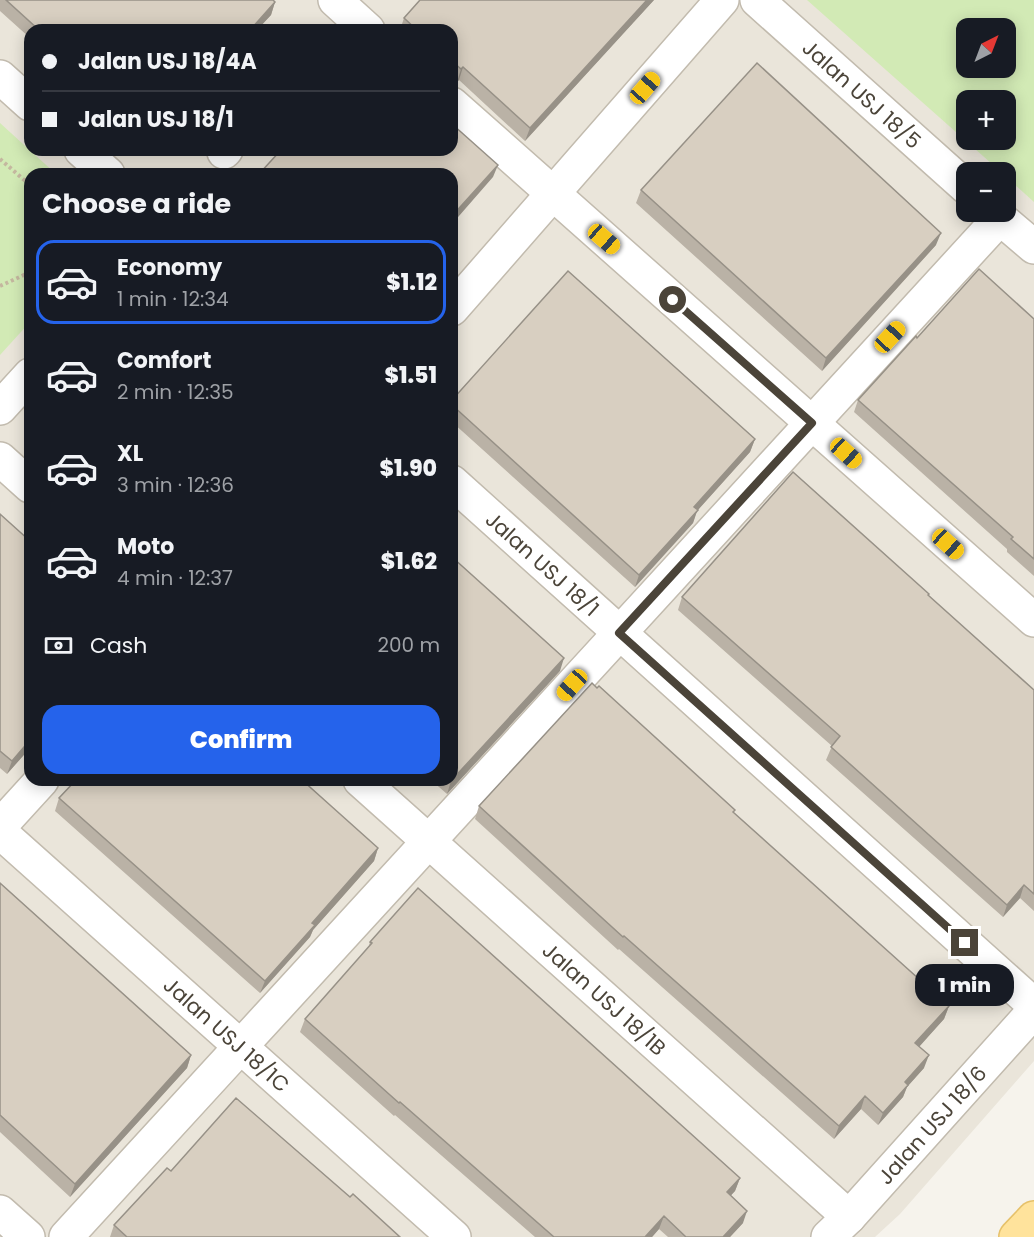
<!DOCTYPE html>
<meta charset="utf-8">
<style>
body{margin:0;font-family:Poppins,sans-serif;background:#20242c;color:#f1f3f6;height:100vh;display:flex;flex-direction:column;font-size:22px;white-space:nowrap}
*{box-sizing:border-box;margin:0}
p{font-size:20px;color:#9ea1a6}
.icon{flex:none;width:33px;height:33px;fill:none;stroke:currentColor;stroke-width:2;stroke-linecap:round;stroke-linejoin:round}
.map{position:relative;flex:1;overflow:hidden}
.drawer{position:absolute;left:24px;top:168px;width:434px;height:618px;display:flex;flex-direction:column;background:#171b24;border-radius:18px;box-shadow:0 3px 15px #0003}
.drawer>*{flex:none}
.top-card{position:absolute;left:24px;top:24px;width:434px;height:132px;border-radius:18px;box-shadow:0 3px 15px #0003;display:grid;align-content:center;height:132px;padding:0 18px;background:#171b24}
.needle{width:39px;rotate:42deg}
.buttons{position:absolute;left:956px;top:18px;display:grid;gap:12px}
.buttons a{display:grid;place-items:center;width:60px;height:60px;border-radius:12px;background:#171b24;box-shadow:0 3px 15px #0003;font-size:30px}
.end{position:absolute;width:27px;height:27px;margin:-14px;border:8px solid #4b4439;background:#fff;box-shadow:0 0 0 3px #fff}
.from{border-radius:50%}
.bubble{position:absolute;height:42px;border-radius:18px;background:#171b24;box-shadow:0 3px 15px #0003;font-size:20px;font-weight:800;line-height:42px;text-align:center}
.car{position:absolute;width:18px;height:36px;margin:-18px -9px;border-radius:8px;box-shadow:0 0 4px 2px #0007;background:linear-gradient(#f5c518 24%,#345 0 40%,#f5c518 0 76%,#345 0 86%,#f5c518 0)}
.top-card b{display:flex;align-items:center;gap:21px;height:57px;font-size:22px}
.top-card b+b{border-top:2px solid #363941}
.top-card i{width:15px;height:15px;background:#f1f3f6}
ul{padding:0;list-style:none}
li{display:flex;align-items:center;gap:18px;height:84px;margin:0 12px 9px;padding:0 6px;border:3px solid transparent;border-radius:18px}
li div{flex:1}
li b{display:block;font-size:22px}
li em{font-style:normal;font-weight:800}
li.active{border-color:#2563eb}
li>.icon{width:54px;height:54px;stroke-width:1.5}
h2{padding:0 18px;font-size:27px;line-height:72px}
.pay{display:flex;align-items:center;gap:15px;height:66px;padding:0 18px;font-size:22px}
.pay p{margin-inline-start:auto}
.button{display:flex;gap:12px;margin-top:auto;padding:12px 18px}
.button a{flex:1;height:69px;border-radius:18px;background:#2563eb;color:#fff;font-size:24px;font-weight:800;line-height:69px;text-align:center}
.map>svg:first-child{display:block}
</style>
<div class="map">
<svg width="1034" height="1237" viewBox="0 0 1034 1237">
<rect width="100%" height="100%" fill="#f6f3ec"/>
<!-- residential -->
<path fill="#eae5da" fill-rule="evenodd" d="M 0,0 L 1034,0 L 1034,1061 L 900,1214 L 875,1237 L 0,1237 ZM 966,28 L 1005,28 L 1005,68 L 966,68 ZM 30,30 L 452,30 L 452,150 L 30,150 ZM 966,100 L 1005,100 L 1005,140 L 966,140 ZM 966,172 L 1005,172 L 1005,212 L 966,212 ZM 30,174 L 452,174 L 452,780 L 30,780 Z"/>
<!-- green -->
<path fill="#d2eab5" fill-rule="evenodd" d="M 807,0 L 1034,0 L 1034,202 L 1005,176 L 1005,172 L 1001,172 ZM 966,28 L 1005,28 L 1005,68 L 966,68 ZM 966,100 L 1005,100 L 1005,140 L 966,140 Z
M 0,123 L 56,174 L 30,174 L 30,322 L 0,355 Z"/>
<g fill="none" stroke-linecap="round" stroke-linejoin="round">
<defs>
<g id="minor">
<path d="M 335,0 L 368,30"/>
<path id="s1" d="M 757,0 L 966,187"/>
<path d="M 0,77 L 30,104"/>
<path d="M 452,104 L 1034,620"/>
<path d="M 81,150 L 108,174"/>
<path d="M 224,152 L 226,150"/>
<path d="M 993,212 L 1034,247"/>
<path d="M 452,309 L 722,0"/>
<path d="M 0,408 L 30,375"/>
<path d="M 0,459 L 30,486"/>
<path id="s2" d="M 452,482 L 1034,1005"/>
<path id="s3" d="M 360,780 L 849,1217"/>
<path d="M 0,826 L 42,780"/>
<path id="s4" d="M 0,832 L 454,1237"/>
<path d="M 0,1212 L 28,1237"/>
<path d="M 66,1237 L 1000,218"/>
<path id="s5" d="M 828,1237 L 849,1217 L 1034,1011"/>
</g>
<path id="major" d="M 1016,1237 L 1034,1218"/>
</defs>
<!-- minor casing -->
<use href="#minor" stroke="#c2bbae" stroke-width="36"/>
<!-- major casing -->
<use href="#major" stroke="#e6c16a" stroke-width="36"/>
<!-- path -->
<path stroke="#c4b79f" stroke-width="4" stroke-dasharray="3 3" stroke-linecap="butt" d="M 0,159 L 30,185
M 0,286 L 26,274 L 30,269"/>
<!-- minor -->
<use href="#minor" stroke="#fff" stroke-width="33"/>
<!-- major -->
<use href="#major" stroke="#ffe39c" stroke-width="33"/>
</g>
<!-- wall -->
<path fill="#bab2a6" d="M 0,0 L 273,0 L 275,2 L 271,15 L 257,30 L 30,30 L 30,38 L 0,11 Z
M 420,0 L 654,0 L 525,141 L 459,80 L 457,82 L 452,77 L 452,30 L 400,30 L 404,18 Z
M 641,190 L 936,245 L 822,371 L 636,203 Z
M 1034,319 L 1034,576 L 1007,552 L 1007,549 L 854,412 L 858,400 L 917,338 Z
M 452,400 L 755,439 L 750,452 L 697,511 L 693,523 L 635,587 L 452,422 Z
M 0,514 L 30,748 L 7,774 L 0,768 Z
M 929,594 L 929,596 L 1034,690 L 1034,911 L 1020,898 L 1003,917 L 826,760 L 832,746 L 678,610 L 682,597 Z
M 560,671 L 447,794 L 431,780 L 452,780 Z
M 59,798 L 378,848 L 374,861 L 313,930 L 310,937 L 260,993 L 55,811 Z
M 479,806 L 735,810 L 733,813 L 949,1006 L 944,1019 L 919,1046 L 924,1068 L 907,1087 L 903,1097 L 878,1125 L 861,1109 L 834,1139 L 619,949 L 618,950 L 475,819 Z
M 0,883 L 191,1055 L 187,1068 L 70,1197 L 0,1132 Z
M 370,942 L 740,1178 L 735,1191 L 730,1196 L 743,1223 L 730,1237 L 668,1237 L 659,1229 L 652,1237 L 535,1237 L 395,1115 L 394,1116 L 300,1032 L 305,1019 L 368,949 Z
M 171,1171 L 350,1197 L 400,1237 L 110,1237 L 114,1225 Z"/>
<!-- shaded-wall -->
<path fill="#979187" d="M 647,0 L 654,0 L 525,141 L 530,128 Z
M 275,2 L 271,15 L 257,30 L 250,30 Z
M 463,67 L 459,80 L 457,82 L 461,69 Z
M 498,165 L 493,177 L 452,224 L 452,216 Z
M 941,233 L 936,245 L 822,371 L 826,358 Z
M 755,439 L 750,452 L 697,511 L 693,523 L 635,587 L 639,575 L 694,507 Z
M 564,658 L 560,671 L 447,794 L 451,781 Z
M 30,740 L 30,748 L 7,774 L 12,761 Z
M 378,848 L 374,861 L 313,930 L 310,937 L 260,993 L 265,981 L 312,923 Z
M 1024,885 L 1020,898 L 1003,917 L 1007,905 Z
M 949,1006 L 944,1019 L 911,1056 L 915,1043 Z
M 191,1055 L 187,1068 L 70,1197 L 75,1184 Z
M 929,1055 L 924,1068 L 907,1087 L 903,1097 L 878,1125 L 883,1113 L 905,1082 Z
M 865,1096 L 861,1109 L 834,1139 L 839,1126 Z
M 740,1178 L 735,1191 L 722,1205 L 727,1192 Z
M 747,1211 L 743,1223 L 730,1237 L 723,1237 Z
M 664,1216 L 659,1229 L 652,1237 L 645,1237 Z"/>
<!-- building -->
<path fill="#d8cfc1" stroke="#979187" stroke-width="1.5" d="M 6,0 L 273,0 L 275,2 L 250,30 L 39,30 Z
M 420,0 L 647,0 L 530,128 L 463,67 L 461,69 L 452,61 L 452,30 L 417,30 L 404,18 Z
M 757,63 L 941,233 L 826,358 L 641,190 Z
M 452,124 L 498,165 L 452,216 L 452,174 L 259,174 L 281,150 L 452,150 Z
M 979,269 L 1034,319 L 1034,559 L 1011,539 L 1013,537 L 858,400 L 916,336 L 917,338 Z
M 568,271 L 755,439 L 694,507 L 698,510 L 639,575 L 452,405 L 452,400 Z
M 793,472 L 929,594 L 928,595 L 1034,690 L 1034,894 L 1024,885 L 1007,905 L 831,747 L 840,736 L 682,597 Z
M 0,514 L 30,541 L 30,740 L 12,761 L 0,751 Z
M 452,557 L 564,658 L 451,781 L 450,780 L 452,780 Z
M 592,683 L 597,688 L 599,686 L 735,810 L 733,812 L 949,1006 L 915,1043 L 929,1055 L 905,1082 L 908,1085 L 883,1113 L 865,1096 L 839,1126 L 624,936 L 623,937 L 479,806 Z
M 76,780 L 302,780 L 378,848 L 312,923 L 315,925 L 265,981 L 59,798 Z
M 0,883 L 191,1055 L 75,1184 L 0,1115 Z
M 418,888 L 740,1178 L 727,1192 L 747,1211 L 723,1237 L 686,1237 L 664,1216 L 645,1237 L 554,1237 L 400,1102 L 399,1103 L 305,1019 L 372,943 L 370,942 Z
M 236,1098 L 350,1197 L 353,1194 L 400,1237 L 127,1237 L 114,1225 L 167,1168 L 171,1171 Z"/>
<g fill="none" stroke-linecap="round" stroke-linejoin="round">
<!-- route -->
<path stroke="#4b4439" stroke-width="8" d="M 673,300 L 812,423 L 619,633 L 965,943"/>
</g>
<g text-anchor="middle" dominant-baseline="central" stroke-width="4.5" stroke-linejoin="round" paint-order="stroke">
<!-- street labels -->
<g font-size="21" fill="#4b4439" stroke="#fff">
<text stroke="none"><textPath href="#s1" startOffset="141">Jalan USJ 18/5</textPath></text>
<text stroke="none"><textPath href="#s2" startOffset="122">Jalan USJ 18/1</textPath></text>
<text stroke="none"><textPath href="#s3" startOffset="328">Jalan USJ 18/1B</textPath></text>
<text stroke="none"><textPath href="#s4" startOffset="304">Jalan USJ 18/1C</textPath></text>
<text stroke="none"><textPath href="#s5" startOffset="153">Jalan USJ 18/6</textPath></text>
</g>
</g>
</svg>
<div class="buttons">
<a><svg class="needle" viewBox="-14 -14 28 28"><path d="M0-13l5 13h-10z" fill="#e53935"/><path d="M0 13l5-13h-10z" fill="#9ea1a6"/></svg></a>
<a>+</a>
<a>−</a>
</div>
<i class="end from" style="left:673px;top:300px"></i>
<i class="end" style="left:965px;top:943px"></i>
<div class="bubble" style="left:915px;top:964px;width:99px">1 min</div>
<i class="car" style="left:645px;top:88px;rotate:41deg"></i>
<i class="car" style="left:604px;top:239px;rotate:131deg"></i>
<i class="car" style="left:890px;top:337px;rotate:43deg"></i>
<i class="car" style="left:846px;top:453px;rotate:132deg"></i>
<i class="car" style="left:948px;top:544px;rotate:132deg"></i>
<i class="car" style="left:572px;top:685px;rotate:222deg"></i>
<div class="top-card">
<b><i class="from"></i>Jalan USJ 18/4A</b>
<b><i></i>Jalan USJ 18/1</b>
</div>
<section class="drawer">
<h2>Choose a ride</h2>
<ul>
<li class="active"><svg class="icon" aria-label="car" viewBox="0 0 24 24"><path d="M5 17H2v-5l4-1 3-4h7l3 4 3 1v5h-3M9 17h6M6 11h13"/><circle cx="7" cy="17" r="2"/><circle cx="17" cy="17" r="2"/></svg><div><b>Economy</b><p>1 min · 12:34</p></div><em>$1.12</em></li>
<li><svg class="icon" aria-label="car" viewBox="0 0 24 24"><path d="M5 17H2v-5l4-1 3-4h7l3 4 3 1v5h-3M9 17h6M6 11h13"/><circle cx="7" cy="17" r="2"/><circle cx="17" cy="17" r="2"/></svg><div><b>Comfort</b><p>2 min · 12:35</p></div><em>$1.51</em></li>
<li><svg class="icon" aria-label="car" viewBox="0 0 24 24"><path d="M5 17H2v-5l4-1 3-4h7l3 4 3 1v5h-3M9 17h6M6 11h13"/><circle cx="7" cy="17" r="2"/><circle cx="17" cy="17" r="2"/></svg><div><b>XL</b><p>3 min · 12:36</p></div><em>$1.90</em></li>
<li><svg class="icon" aria-label="car" viewBox="0 0 24 24"><path d="M5 17H2v-5l4-1 3-4h7l3 4 3 1v5h-3M9 17h6M6 11h13"/><circle cx="7" cy="17" r="2"/><circle cx="17" cy="17" r="2"/></svg><div><b>Moto</b><p>4 min · 12:37</p></div><em>$1.62</em></li>
</ul>
<div class="pay"><svg class="icon" aria-label="cash" viewBox="0 0 24 24"><path d="M3 7h18v10H3z"/><circle cx="12" cy="12" r="2"/></svg>Cash<p>200 m</p></div>
<div class="button"><a>Confirm</a></div>
</section>
</div>
